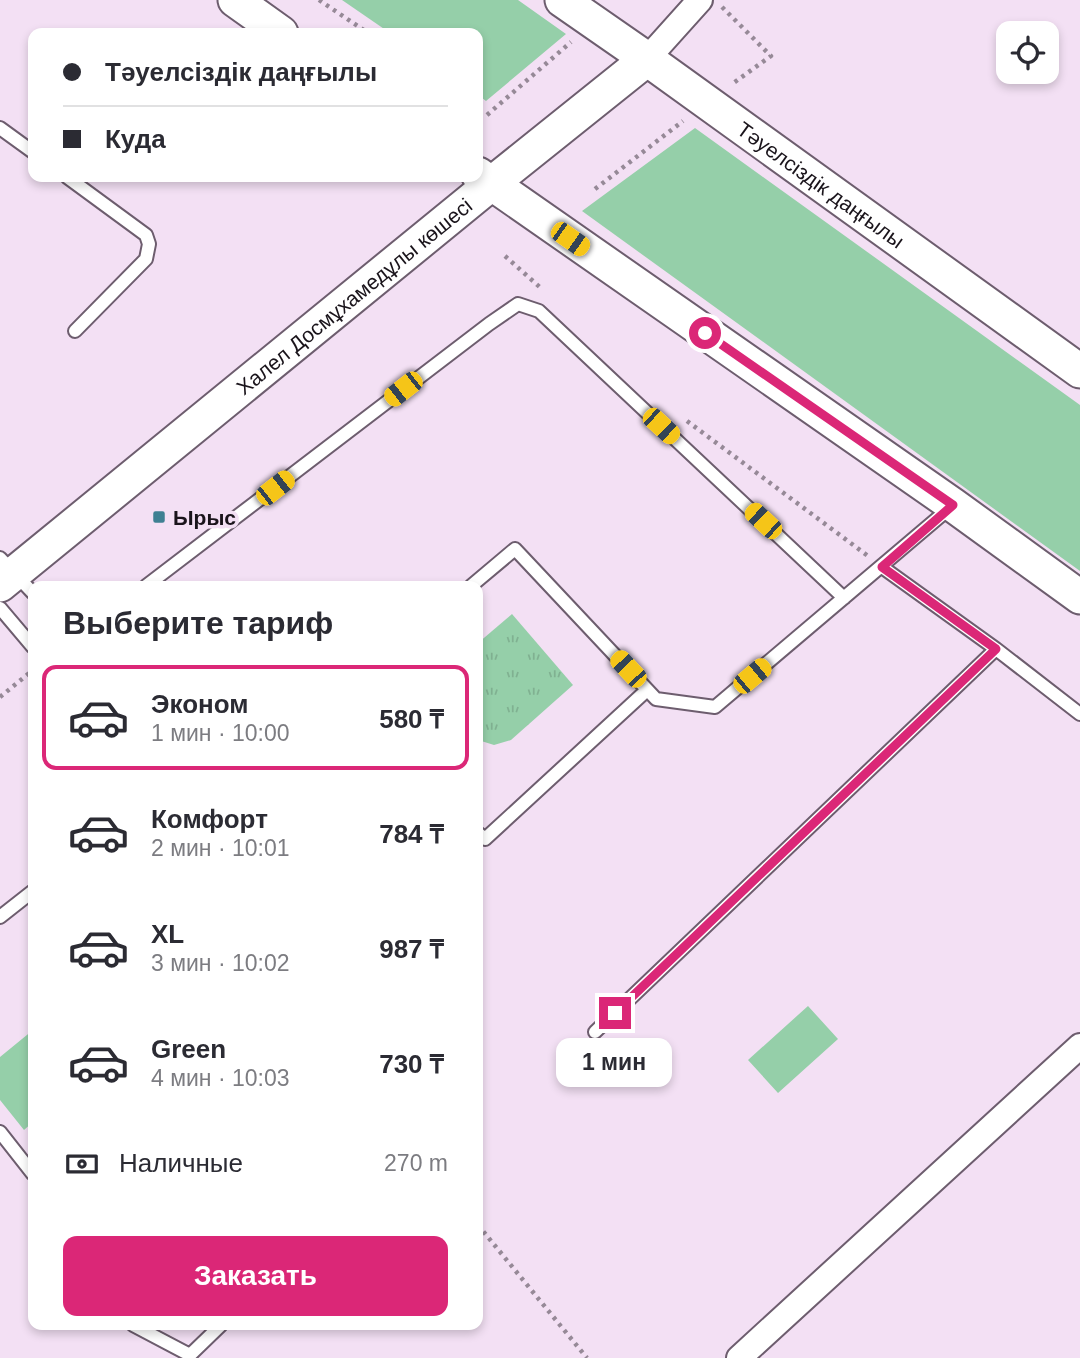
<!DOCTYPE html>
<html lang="ru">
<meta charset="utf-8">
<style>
body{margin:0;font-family:Helvetica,sans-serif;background:#f7f7f7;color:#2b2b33;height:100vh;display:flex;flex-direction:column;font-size:26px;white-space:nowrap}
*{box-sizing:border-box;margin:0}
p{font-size:23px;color:#7c7c81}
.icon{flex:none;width:38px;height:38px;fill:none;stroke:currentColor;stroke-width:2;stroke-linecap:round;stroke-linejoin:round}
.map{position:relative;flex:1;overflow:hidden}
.panel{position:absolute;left:28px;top:581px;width:455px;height:749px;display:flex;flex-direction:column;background:#fff;border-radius:14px;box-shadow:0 4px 10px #0003}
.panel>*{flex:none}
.top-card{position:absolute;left:28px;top:28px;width:455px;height:154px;border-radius:14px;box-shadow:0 4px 10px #0003;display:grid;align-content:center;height:154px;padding:0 35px;background:#fff}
.fabs{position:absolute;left:996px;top:21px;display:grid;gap:14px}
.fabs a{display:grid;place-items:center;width:63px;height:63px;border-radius:14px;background:#fff;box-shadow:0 4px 10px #0003;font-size:35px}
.end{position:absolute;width:32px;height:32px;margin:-16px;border:9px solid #db2777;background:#fff;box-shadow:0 0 0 4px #fff}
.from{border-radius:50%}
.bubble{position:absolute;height:49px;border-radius:14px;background:#fff;box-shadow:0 4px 10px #0003;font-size:23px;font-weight:600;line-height:49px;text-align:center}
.car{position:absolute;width:21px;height:42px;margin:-21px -10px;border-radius:9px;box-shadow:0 0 5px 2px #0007;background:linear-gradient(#f5c518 24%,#345 0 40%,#f5c518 0 76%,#345 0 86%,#f5c518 0)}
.top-card b{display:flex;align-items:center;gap:24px;height:66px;font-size:26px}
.top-card b+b{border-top:2px solid #e1e1e2}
.top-card i{width:18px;height:18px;background:#2b2b33}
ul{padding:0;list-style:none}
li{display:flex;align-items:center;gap:21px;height:105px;margin:0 14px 10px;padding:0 21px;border:4px solid transparent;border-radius:14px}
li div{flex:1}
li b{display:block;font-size:26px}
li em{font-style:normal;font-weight:600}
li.active{border-color:#db2777}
li>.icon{width:63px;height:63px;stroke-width:1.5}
h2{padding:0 35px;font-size:32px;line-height:84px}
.pay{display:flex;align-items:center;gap:18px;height:77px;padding:0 35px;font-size:26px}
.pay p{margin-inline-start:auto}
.button{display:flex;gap:14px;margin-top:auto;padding:14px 35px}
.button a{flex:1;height:80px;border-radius:14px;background:#db2777;color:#fff;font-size:28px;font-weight:600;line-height:80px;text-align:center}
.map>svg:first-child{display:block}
</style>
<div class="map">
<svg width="1080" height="1358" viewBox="0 0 1080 1358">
<defs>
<pattern id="park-tufts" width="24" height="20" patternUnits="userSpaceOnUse" patternTransform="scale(1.75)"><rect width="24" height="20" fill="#95cfa9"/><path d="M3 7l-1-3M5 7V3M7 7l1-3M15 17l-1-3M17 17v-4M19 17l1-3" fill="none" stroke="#80b191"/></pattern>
</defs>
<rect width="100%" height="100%" fill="#f3e0f4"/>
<!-- green -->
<path fill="#95cfa9" d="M 342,0 L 518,0 L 566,34 L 486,101 L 478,95 L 478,33 L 390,33 Z
M 695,128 L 1080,405 L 1080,571 L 582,211 Z
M 808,1006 L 838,1039 L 778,1093 L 748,1060 Z
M 33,1030 L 33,1122 L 24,1130 L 0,1100 L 0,1057 Z"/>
<!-- park -->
<path fill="url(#park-tufts)" d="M 512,614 L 573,685 L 511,740 L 494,745 L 478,740 L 478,643 Z"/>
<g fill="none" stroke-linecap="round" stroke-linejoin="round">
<defs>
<path id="lane" d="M 0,128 L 33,152
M 67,177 L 146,235 L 149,244 L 146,259 L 75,331
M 0,558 L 33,593
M 882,567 L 996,649 L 1080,714
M 146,586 L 489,324 L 518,304 L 539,311 L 844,598
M 471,586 L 515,549 L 656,699 L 715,707 L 951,507
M 0,608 L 33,647
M 478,833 L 485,839 L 647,690
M 0,917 L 33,891
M 595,1032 L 996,649
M 0,1132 L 33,1174
M 133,1325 L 190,1355 L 221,1325"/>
<path id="street" d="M 647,59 L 700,0
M 739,1358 L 1080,1046"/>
<g id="secondary">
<path d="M 235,0 L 281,33"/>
<path id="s1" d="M 562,0 L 647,59 L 1080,371"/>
<path d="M 478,174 L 953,505 L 1080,597"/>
<path id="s2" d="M 0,585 L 491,184 L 647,59"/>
</g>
</defs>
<!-- lane casing -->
<use href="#lane" stroke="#6d5d6e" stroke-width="16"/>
<!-- street casing -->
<use href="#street" stroke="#6d5d6e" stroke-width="28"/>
<!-- secondary casing -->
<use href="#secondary" stroke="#6d5d6e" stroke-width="37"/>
<!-- path -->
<path stroke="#968997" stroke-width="4.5" stroke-dasharray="3.5 5" stroke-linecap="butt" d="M 319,0 L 368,33
M 722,7 L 771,56 L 732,84
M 487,115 L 571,42
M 595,189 L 683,121
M 505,256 L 543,290
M 687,421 L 868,556
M 0,697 L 33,670
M 478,1225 L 587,1358"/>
<!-- lane -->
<use href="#lane" stroke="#fff" stroke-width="12"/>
<!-- street -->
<use href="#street" stroke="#fff" stroke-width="24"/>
<!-- secondary -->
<use href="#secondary" stroke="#fff" stroke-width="33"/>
</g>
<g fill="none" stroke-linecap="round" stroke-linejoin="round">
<!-- route -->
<path stroke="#db2777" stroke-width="9" d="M 615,1013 L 996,649 L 882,567 L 953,505 L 705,333"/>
</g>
<!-- markers -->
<rect fill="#3e8092" stroke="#f3e0f4" stroke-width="2.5" x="152" y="510" width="14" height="14" rx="3.5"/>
<g text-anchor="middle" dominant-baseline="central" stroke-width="7" stroke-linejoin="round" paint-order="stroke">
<!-- street labels -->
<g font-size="21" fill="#1a141b" stroke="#f3e0f4">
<text stroke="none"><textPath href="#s1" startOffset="318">Тәуелсіздік даңғылы</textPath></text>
<text stroke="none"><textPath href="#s2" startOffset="457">Халел Досмұхамедұлы көшесі</textPath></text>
</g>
<!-- poi labels -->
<g font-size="21" font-weight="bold" fill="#1a141b" stroke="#f3e0f4" text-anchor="start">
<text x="173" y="517">Ырыс</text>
</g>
</g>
</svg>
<div class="fabs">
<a><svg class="icon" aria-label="locate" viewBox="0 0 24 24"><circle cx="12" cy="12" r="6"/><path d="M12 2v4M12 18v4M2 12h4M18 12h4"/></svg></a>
</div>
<i class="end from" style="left:705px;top:333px"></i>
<i class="end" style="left:615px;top:1013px"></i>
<div class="bubble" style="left:556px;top:1038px;width:116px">1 мин</div>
<i class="car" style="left:570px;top:239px;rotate:125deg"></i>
<i class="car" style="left:403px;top:389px;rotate:232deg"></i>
<i class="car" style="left:661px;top:426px;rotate:133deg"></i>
<i class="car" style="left:275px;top:488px;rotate:52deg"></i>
<i class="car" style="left:763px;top:521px;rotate:313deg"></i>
<i class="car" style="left:628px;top:669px;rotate:317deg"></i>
<i class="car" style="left:752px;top:676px;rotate:50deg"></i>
<div class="top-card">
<b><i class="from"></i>Тәуелсіздік даңғылы</b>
<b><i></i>Куда</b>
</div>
<section class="panel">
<h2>Выберите тариф</h2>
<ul>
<li class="active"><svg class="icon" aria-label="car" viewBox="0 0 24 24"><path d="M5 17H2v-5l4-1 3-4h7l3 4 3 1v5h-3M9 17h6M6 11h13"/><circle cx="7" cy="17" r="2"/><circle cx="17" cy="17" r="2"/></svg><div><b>Эконом</b><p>1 мин · 10:00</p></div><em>580 ₸</em></li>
<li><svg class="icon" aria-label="car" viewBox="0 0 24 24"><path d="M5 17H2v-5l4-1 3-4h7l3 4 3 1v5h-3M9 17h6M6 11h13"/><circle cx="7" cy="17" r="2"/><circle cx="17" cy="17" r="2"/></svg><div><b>Комфорт</b><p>2 мин · 10:01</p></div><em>784 ₸</em></li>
<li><svg class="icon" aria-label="car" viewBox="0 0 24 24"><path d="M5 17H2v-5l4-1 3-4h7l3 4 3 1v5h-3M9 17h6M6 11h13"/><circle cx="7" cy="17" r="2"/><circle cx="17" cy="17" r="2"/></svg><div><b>XL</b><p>3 мин · 10:02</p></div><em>987 ₸</em></li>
<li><svg class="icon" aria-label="car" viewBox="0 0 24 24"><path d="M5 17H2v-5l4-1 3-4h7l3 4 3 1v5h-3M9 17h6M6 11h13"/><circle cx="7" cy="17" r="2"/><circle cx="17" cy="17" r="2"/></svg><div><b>Green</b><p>4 мин · 10:03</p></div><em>730 ₸</em></li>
</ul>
<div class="pay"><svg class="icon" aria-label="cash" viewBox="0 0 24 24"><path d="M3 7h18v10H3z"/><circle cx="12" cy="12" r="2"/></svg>Наличные<p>270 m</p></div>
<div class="button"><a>Заказать</a></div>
</section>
</div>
